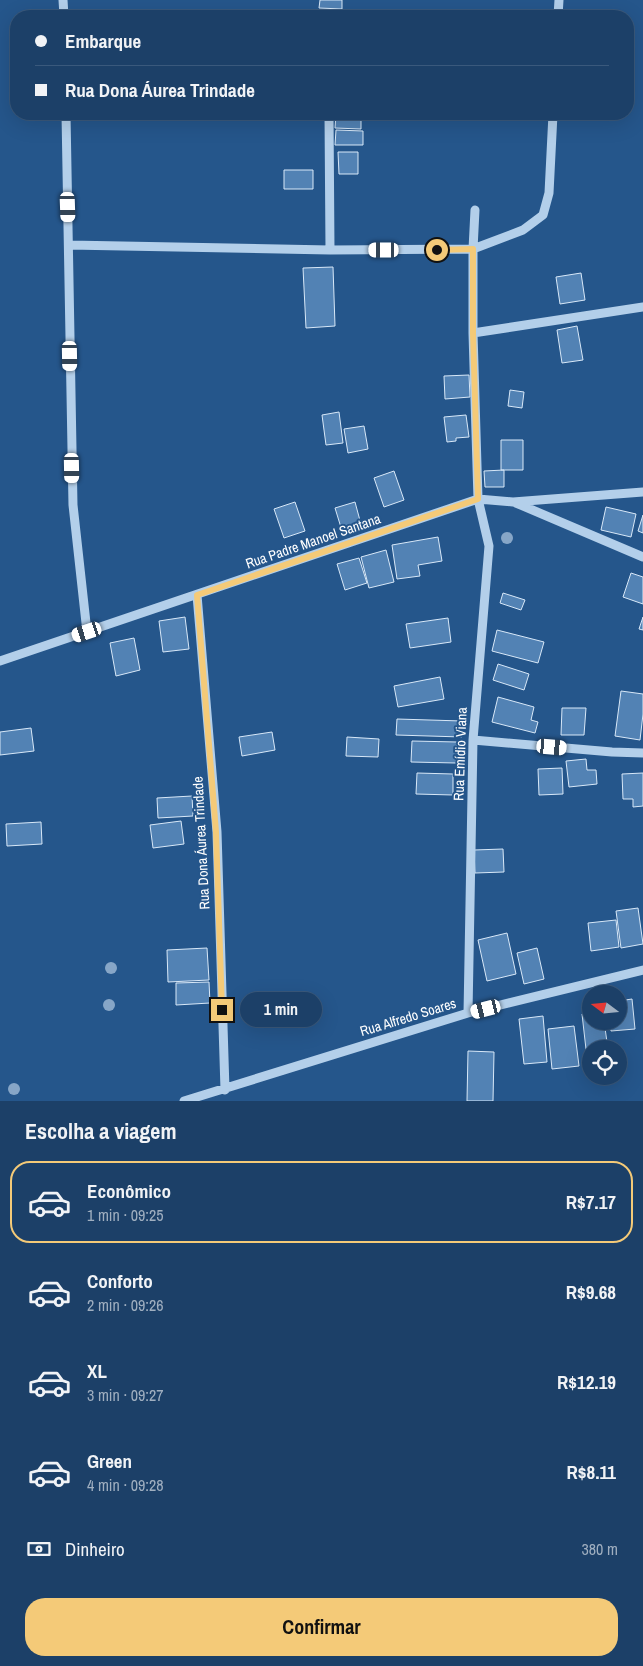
<!DOCTYPE html>
<html lang="pt">
<meta charset="utf-8">
<style>
body{margin:0;font-family:"Archivo Narrow",sans-serif;background:#25476e;color:#f1f3f6;height:100vh;display:flex;flex-direction:column;font-size:19px;white-space:nowrap}
*{box-sizing:border-box;margin:0}
p{font-size:16px;color:#a0afc0}
.icon{flex:none;width:28px;height:28px;fill:none;stroke:currentColor;stroke-width:2;stroke-linecap:round;stroke-linejoin:round}
.map{position:relative;height:1101px;overflow:hidden}
.panel{display:flex;flex-direction:column;background:#1c4068;flex:1}
.panel>*{flex:none}
.top-card{position:absolute;left:10px;top:10px;width:624px;height:110px;border-radius:20px;box-shadow:0 5px 20px #0002,0 0 0 1px #3a597c;display:grid;align-content:center;height:110px;padding:0 25px;background:#1c4068}
.needle{width:32px;rotate:286deg}
.fabs{position:absolute;left:582px;top:985px;display:grid;gap:10px}
.fabs a{display:grid;place-items:center;width:45px;height:45px;border-radius:50%;background:#1c4068;box-shadow:0 5px 20px #0002,0 0 0 1px #3a597c;font-size:25px}
.end{position:absolute;width:22px;height:22px;margin:-11px;border:6px solid #f4ca78;background:#111;box-shadow:0 0 0 2px #111}
.from{border-radius:50%}
.bubble{position:absolute;height:35px;border-radius:18px;background:#1c4068;box-shadow:0 5px 20px #0002,0 0 0 1px #3a597c;font-size:16px;font-weight:700;line-height:35px;text-align:center}
.car{position:absolute;width:15px;height:30px;margin:-15px -8px;border-radius:6px;box-shadow:0 0 4px 1px #0007;background:linear-gradient(#fff 24%,#345 0 40%,#fff 0 76%,#345 0 86%,#fff 0)}
.top-card b{display:flex;align-items:center;gap:18px;height:48px;font-size:19px}
.top-card b+b{border-top:1px solid #3a597c}
.top-card i{width:12px;height:12px;background:#f1f3f6}
ul{padding:0;list-style:none}
li{display:flex;align-items:center;gap:15px;height:82px;margin:0 10px 8px;padding:0 15px;border:2px solid transparent;border-radius:20px}
li div{flex:1}
li b{display:block;font-size:19px}
li em{font-style:normal;font-weight:700}
li.active{border-color:#f4ca78}
li>.icon{width:45px;height:45px;stroke-width:1.5}
h2{padding:0 25px;font-size:22px;line-height:60px}
.pay{display:flex;align-items:center;gap:12px;height:55px;padding:0 25px;font-size:19px}
.pay p{margin-inline-start:auto}
.primary-button{display:flex;gap:10px;margin-top:auto;padding:10px 25px}
.primary-button a{flex:1;height:58px;border-radius:20px;background:#f4ca78;color:#111;font-size:20px;font-weight:700;line-height:58px;text-align:center}
.map>svg:first-child{display:block}
</style>
<div class="map">
<svg width="643" height="1101" viewBox="0 0 643 1101">
<rect width="100%" height="100%" fill="#25568b"/>
<!-- building -->
<path fill="#5282b4" stroke="#d8e8f8" d="M 320,0 L 342,0 L 342,9 L 319,8 Z
M 336,114 L 361,114 L 361,129 L 335,128 Z
M 336,130 L 363,131 L 363,145 L 335,145 Z
M 338,152 L 358,152 L 358,174 L 339,174 Z
M 284,170 L 313,170 L 313,189 L 284,189 Z
M 333,267 L 335,326 L 306,328 L 303,268 Z
M 581,273 L 585,300 L 560,304 L 556,277 Z
M 577,326 L 583,360 L 562,363 L 557,330 Z
M 469,375 L 470,397 L 445,399 L 444,376 Z
M 510,390 L 524,392 L 522,408 L 508,406 Z
M 339,412 L 343,443 L 326,445 L 322,415 Z
M 466,415 L 469,437 L 456,438 L 456,441 L 447,442 L 444,417 Z
M 364,426 L 368,449 L 348,453 L 344,429 Z
M 501,440 L 523,440 L 523,470 L 501,470 Z
M 504,470 L 504,487 L 485,487 L 484,471 Z
M 394,471 L 404,500 L 384,507 L 374,478 Z
M 295,502 L 305,531 L 284,538 L 274,509 Z
M 355,502 L 362,528 L 343,534 L 335,508 Z
M 606,507 L 636,514 L 631,537 L 601,530 Z
M 643,515 L 643,533 L 638,531 Z
M 438,537 L 442,561 L 418,565 L 420,576 L 397,579 L 392,545 Z
M 386,550 L 394,582 L 369,588 L 361,557 Z
M 359,558 L 367,583 L 345,590 L 337,564 Z
M 631,573 L 643,577 L 643,604 L 623,597 Z
M 503,593 L 525,600 L 521,610 L 500,603 Z
M 185,617 L 189,649 L 163,652 L 159,621 Z
M 643,617 L 643,630 L 639,629 Z
M 448,618 L 451,642 L 410,648 L 406,624 Z
M 497,630 L 544,642 L 538,663 L 492,651 Z
M 134,638 L 140,670 L 116,676 L 110,643 Z
M 498,664 L 529,674 L 524,690 L 493,680 Z
M 440,677 L 444,699 L 398,707 L 394,686 Z
M 621,691 L 643,694 L 643,714 L 640,740 L 615,736 Z
M 498,697 L 534,707 L 531,720 L 538,722 L 535,733 L 492,722 Z
M 562,708 L 586,708 L 584,735 L 561,735 Z
M 397,719 L 462,721 L 462,737 L 396,735 Z
M 31,728 L 34,751 L 0,755 L 0,732 Z
M 272,732 L 275,750 L 242,756 L 239,737 Z
M 347,737 L 379,739 L 378,757 L 346,756 Z
M 412,741 L 457,742 L 456,763 L 411,762 Z
M 586,759 L 587,770 L 596,770 L 597,784 L 569,787 L 566,761 Z
M 562,768 L 563,794 L 539,795 L 538,769 Z
M 417,773 L 453,774 L 453,795 L 416,794 Z
M 643,773 L 643,806 L 633,807 L 633,799 L 623,799 L 622,774 Z
M 192,796 L 193,816 L 158,818 L 157,798 Z
M 181,821 L 184,844 L 153,848 L 150,825 Z
M 41,822 L 42,844 L 7,846 L 6,824 Z
M 503,849 L 504,872 L 475,873 L 474,850 Z
M 638,908 L 643,944 L 621,948 L 616,911 Z
M 616,920 L 619,947 L 591,951 L 588,923 Z
M 507,933 L 516,974 L 487,981 L 478,940 Z
M 207,948 L 209,980 L 168,982 L 167,950 Z
M 537,948 L 544,979 L 524,984 L 517,953 Z
M 209,982 L 210,1003 L 176,1005 L 176,983 Z
M 632,999 L 635,1029 L 611,1031 L 610,1021 L 619,1021 L 619,1001 Z
M 591,1013 L 591,1021 L 604,1021 L 608,1049 L 591,1049 L 591,1058 L 587,1058 L 582,1014 Z
M 543,1016 L 547,1062 L 524,1064 L 519,1019 Z
M 574,1026 L 579,1066 L 552,1069 L 548,1029 Z
M 468,1051 L 494,1052 L 493,1101 L 467,1101 Z"/>
<g fill="none" stroke-linecap="round" stroke-linejoin="round">
<!-- minor -->
<path stroke="#b3cfea" stroke-width="9" d="M 63,0 L 64,16
M 558,16 L 559,0
M 66,114 L 73,505 L 87,632
M 329,114 L 330,250
M 69,245 L 330,250 L 473,249 L 523,230 L 543,215 L 549,193 L 553,114
M 473,333 L 643,307
M 516,503 L 643,557
M 197,595 L 217,832 L 225,1090
M 0,661 L 478,499 L 513,502 L 643,492
M 473,740 L 612,752 L 643,753
M 468,1013 L 473,740 L 489,546 L 478,499 L 473,333 L 473,249 L 475,210
M 184,1101 L 468,1013 L 643,970"/>
</g>
<!-- trees -->
<g fill="#87a6c7">
<circle cx="507" cy="538" r="6"/>
<circle cx="111" cy="968" r="6"/>
<circle cx="109" cy="1005" r="6"/>
<circle cx="14" cy="1089" r="6"/>
</g>
<g fill="none" stroke-linecap="round" stroke-linejoin="round">
<!-- route -->
<path stroke="#f4ca78" stroke-width="6" d="M 222,1010 L 216,832 L 197,595 L 478,499 L 473,333 L 473,249 L 437,250"/>
</g>
<g text-anchor="middle" dominant-baseline="central" stroke-width="4" stroke-linejoin="round" paint-order="stroke">
<!-- street labels -->
<g font-size="14" fill="#fff" stroke="#25568b">
<text transform="translate(313 541) rotate(-19)">Rua Padre Manoel Santana</text>
<text transform="translate(460 754) rotate(-88)">Rua Emídio Viana</text>
<text transform="translate(201 843) rotate(-93)">Rua Dona Áurea Trindade</text>
<text transform="translate(408 1017) rotate(-17)">Rua Alfredo Soares</text>
</g>
</g>
</svg>
<div class="fabs">
<a><svg class="needle" viewBox="-14 -14 28 28"><path d="M0-13l5 13h-10z" fill="#e53935"/><path d="M0 13l5-13h-10z" fill="#a0afc0"/></svg></a>
<a><svg class="icon" aria-label="locate" viewBox="0 0 24 24"><circle cx="12" cy="12" r="6"/><path d="M12 2v4M12 18v4M2 12h4M18 12h4"/></svg></a>
</div>
<i class="end from" style="left:437px;top:250px"></i>
<i class="end" style="left:222px;top:1010px"></i>
<div class="bubble" style="left:240px;top:992px;width:82px">1 min</div>
<i class="car" style="left:68px;top:207px;rotate:178deg"></i>
<i class="car" style="left:384px;top:250px;rotate:270deg"></i>
<i class="car" style="left:70px;top:356px;rotate:179deg"></i>
<i class="car" style="left:72px;top:468px;rotate:179deg"></i>
<i class="car" style="left:87px;top:632px;rotate:252deg"></i>
<i class="car" style="left:552px;top:747px;rotate:95deg"></i>
<i class="car" style="left:486px;top:1009px;rotate:256deg"></i>
<div class="top-card">
<b><i class="from"></i>Embarque</b>
<b><i></i>Rua Dona Áurea Trindade</b>
</div>
</div>
<section class="panel">
<h2>Escolha a viagem</h2>
<ul>
<li class="active"><svg class="icon" aria-label="car" viewBox="0 0 24 24"><path d="M5 17H2v-5l4-1 3-4h7l3 4 3 1v5h-3M9 17h6M6 11h13"/><circle cx="7" cy="17" r="2"/><circle cx="17" cy="17" r="2"/></svg><div><b>Econômico</b><p>1 min · 09:25</p></div><em>R$7.17</em></li>
<li><svg class="icon" aria-label="car" viewBox="0 0 24 24"><path d="M5 17H2v-5l4-1 3-4h7l3 4 3 1v5h-3M9 17h6M6 11h13"/><circle cx="7" cy="17" r="2"/><circle cx="17" cy="17" r="2"/></svg><div><b>Conforto</b><p>2 min · 09:26</p></div><em>R$9.68</em></li>
<li><svg class="icon" aria-label="car" viewBox="0 0 24 24"><path d="M5 17H2v-5l4-1 3-4h7l3 4 3 1v5h-3M9 17h6M6 11h13"/><circle cx="7" cy="17" r="2"/><circle cx="17" cy="17" r="2"/></svg><div><b>XL</b><p>3 min · 09:27</p></div><em>R$12.19</em></li>
<li><svg class="icon" aria-label="car" viewBox="0 0 24 24"><path d="M5 17H2v-5l4-1 3-4h7l3 4 3 1v5h-3M9 17h6M6 11h13"/><circle cx="7" cy="17" r="2"/><circle cx="17" cy="17" r="2"/></svg><div><b>Green</b><p>4 min · 09:28</p></div><em>R$8.11</em></li>
</ul>
<div class="pay"><svg class="icon" aria-label="cash" viewBox="0 0 24 24"><path d="M3 7h18v10H3z"/><circle cx="12" cy="12" r="2"/></svg>Dinheiro<p>380 m</p></div>
<div class="primary-button"><a>Confirmar</a></div>
</section>
